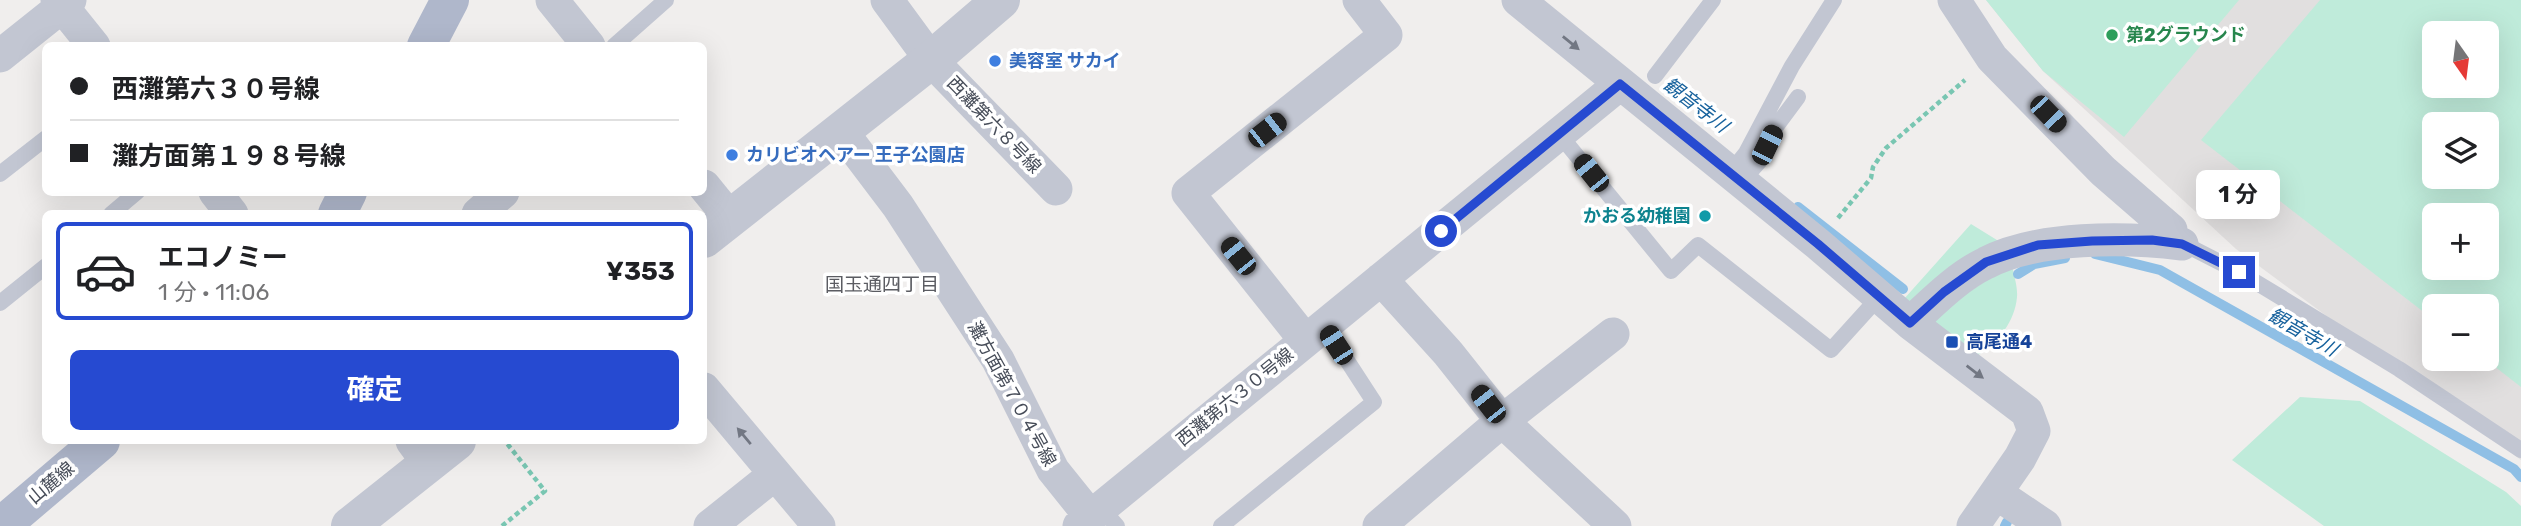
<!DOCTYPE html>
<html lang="ja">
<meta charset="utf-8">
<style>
body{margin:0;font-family:Rubik,"Noto Sans JP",sans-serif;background:#f2f2f2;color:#202124;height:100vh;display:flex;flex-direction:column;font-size:26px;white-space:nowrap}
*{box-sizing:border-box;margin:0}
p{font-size:23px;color:#757577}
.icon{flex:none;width:38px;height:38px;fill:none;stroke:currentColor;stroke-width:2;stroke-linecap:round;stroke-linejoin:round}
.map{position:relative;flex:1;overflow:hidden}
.details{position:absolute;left:42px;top:210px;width:665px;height:234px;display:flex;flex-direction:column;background:#fff;border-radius:10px;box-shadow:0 7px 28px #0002}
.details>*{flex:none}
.banner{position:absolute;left:42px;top:42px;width:665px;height:154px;border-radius:10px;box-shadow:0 7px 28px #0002;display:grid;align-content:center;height:154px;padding:0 28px;background:#fff}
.needle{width:46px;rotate:166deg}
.buttons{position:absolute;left:2422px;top:21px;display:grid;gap:14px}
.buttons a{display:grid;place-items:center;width:77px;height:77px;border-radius:10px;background:#fff;box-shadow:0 7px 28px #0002;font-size:35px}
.end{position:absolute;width:32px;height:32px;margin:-16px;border:9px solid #264ad1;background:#fff;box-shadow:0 0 0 4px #fff}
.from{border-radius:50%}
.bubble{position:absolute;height:49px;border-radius:10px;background:#fff;box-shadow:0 7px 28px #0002;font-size:23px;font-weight:700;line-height:49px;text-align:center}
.car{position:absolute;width:21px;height:42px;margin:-21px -10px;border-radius:9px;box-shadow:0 0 5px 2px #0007;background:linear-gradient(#222 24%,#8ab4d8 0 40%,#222 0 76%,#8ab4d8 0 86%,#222 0)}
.banner b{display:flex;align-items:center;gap:24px;height:66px;font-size:26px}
.banner b+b{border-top:2px solid #e0e0e0}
.banner i{width:18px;height:18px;background:#202124}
ul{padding:12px 0 0;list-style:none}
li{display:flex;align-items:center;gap:21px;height:98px;margin:0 14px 10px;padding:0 14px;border:4px solid #e0e0e0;border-radius:10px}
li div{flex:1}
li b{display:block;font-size:26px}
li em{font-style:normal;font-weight:700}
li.selected{border-color:#264ad1}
li>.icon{width:63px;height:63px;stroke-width:1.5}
.button{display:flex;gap:14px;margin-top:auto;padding:14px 28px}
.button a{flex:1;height:80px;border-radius:10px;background:#264ad1;color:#fff;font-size:28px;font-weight:700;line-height:80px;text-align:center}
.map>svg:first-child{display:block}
</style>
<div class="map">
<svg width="2521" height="526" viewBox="0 0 2521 526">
<rect width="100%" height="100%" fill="#f0eeed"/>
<!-- education -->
<path fill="#e1dfdf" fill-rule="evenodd" d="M 1986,0 L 2521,0 L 2521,460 L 2236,249 L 2043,71 ZM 2434,33 L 2487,33 L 2487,86 L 2434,86 ZM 2434,124 L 2487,124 L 2487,177 L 2434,177 ZM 2434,215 L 2487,215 L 2487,268 L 2434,268 ZM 2434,306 L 2487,306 L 2487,359 L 2434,359 Z"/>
<!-- green -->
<path fill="#bfebda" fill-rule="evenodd" d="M 1986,0 L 2239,0 L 2124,137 L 2043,71 Z
M 2320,0 L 2521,0 L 2521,387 L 2485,359 L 2487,306 L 2434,306 L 2434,320 L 2201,140 ZM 2434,33 L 2487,33 L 2487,86 L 2434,86 ZM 2434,124 L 2487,124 L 2487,177 L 2434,177 ZM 2434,215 L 2487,215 L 2487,268 L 2434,268 Z
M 1971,224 L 2005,245 L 1916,309 L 1904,299 Z
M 2012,263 C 2013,274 2018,286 2017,297 C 2015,321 1998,343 1978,355 L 1929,319 Z
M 2300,397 L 2360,401 L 2506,492 L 2521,506 L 2521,526 L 2324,526 L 2232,460 Z"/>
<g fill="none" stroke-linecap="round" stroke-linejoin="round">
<!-- stream -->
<path stroke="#8fbfe5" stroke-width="10" d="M 1798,207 L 1903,289
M 2095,254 L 2160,270 L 2514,469 L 2521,477
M 2018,274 L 2034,264 L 2065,258
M 2005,526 L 2007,522"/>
<!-- path -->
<path stroke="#79c6b2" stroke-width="4.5" stroke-dasharray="5 3.5" stroke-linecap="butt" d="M 1838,218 L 1871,178 L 1873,167 L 1886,148 L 1965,80
M 502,526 L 545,491 L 505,441"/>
<!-- service -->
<path stroke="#c2c6d2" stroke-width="16" d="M 614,46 L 666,0
M 1655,76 L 1713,0
M 1559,134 L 1671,271 L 1698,245 L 1831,350 L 1879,297
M 1730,173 L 1746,153 L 1792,66 L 1834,0
M 0,174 L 46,138
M 1741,182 L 1759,162 L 1775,128 L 1798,97
M 111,214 L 137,192
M 2180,242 L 2239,272 L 2399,369 L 2521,450
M 0,303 L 46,266
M 1101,508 L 1117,526
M 1221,526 L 1374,402 L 1324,325"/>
<!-- minor -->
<path stroke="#c2c6d2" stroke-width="33" d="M 57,0 L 94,46
M 552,0 L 589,46
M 887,0 L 931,60 L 1056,189
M 1518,0 L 1818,244 L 1910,323 L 2027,412 L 2034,431 L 2020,458 L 1973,526
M 1954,0 L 1992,58 L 2103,171 L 2171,230
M 0,56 L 70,0
M 842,132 L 898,206 L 998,360 L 1053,470 L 1090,516
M 704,186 L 730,218
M 215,192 L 232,214
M 478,214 L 503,192
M 1381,279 L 1448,353 L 1502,421 L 1615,526
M 1910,323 C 1933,302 1957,277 1986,263 C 2038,236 2125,237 2182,244
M 1305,340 L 1188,193 L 1386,35 L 1359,0
M 704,389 L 819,526
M 412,441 L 428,463
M 1996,493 L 2045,526
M 710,526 L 775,474
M 1079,526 L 1620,84
M 1379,526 L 1502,421 L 1613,334"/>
<!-- tertiary -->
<path stroke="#c2c6d2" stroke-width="38" d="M 704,239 L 931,60 L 1001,0
M 350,526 L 457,441"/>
<!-- primary -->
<path stroke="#afb7cb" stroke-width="38" d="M 426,46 L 450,0
M 337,214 L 348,192
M 1,526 L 101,441"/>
</g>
<!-- one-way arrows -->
<defs><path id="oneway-solid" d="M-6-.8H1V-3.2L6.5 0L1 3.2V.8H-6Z" transform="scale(1.75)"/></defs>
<g fill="#727783">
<use href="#oneway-solid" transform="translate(1571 43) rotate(39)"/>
<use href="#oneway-solid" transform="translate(1975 372) rotate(37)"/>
<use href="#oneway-solid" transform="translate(744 436) rotate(-130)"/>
</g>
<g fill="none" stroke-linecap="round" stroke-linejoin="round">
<!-- route -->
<path stroke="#264ad1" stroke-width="9" d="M 1441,231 L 1620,84 L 1818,244 L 1910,323 L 1944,292 L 1986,262 L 2038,245 L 2092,241 L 2152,240 L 2182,244 L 2239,272"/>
</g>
<!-- markers -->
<circle fill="#2e9e5b" stroke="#fff" stroke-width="2.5" cx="2112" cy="35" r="7"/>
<g fill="#3f7fe0" stroke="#fff" stroke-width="2.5">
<circle cx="995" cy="61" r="7"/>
<circle cx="732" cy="155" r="7"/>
</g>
<circle fill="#0f9aa8" stroke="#fff" stroke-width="2.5" cx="1705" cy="216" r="7"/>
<rect fill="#1a4fb4" stroke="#fff" stroke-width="2.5" x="1945" y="335" width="14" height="14" rx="3.5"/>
<g text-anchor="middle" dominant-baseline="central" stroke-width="7" stroke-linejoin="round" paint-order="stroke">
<!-- leisure labels -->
<g font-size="18" font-weight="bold" fill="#27864d" stroke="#fff" text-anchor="start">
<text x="2126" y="35">第2グラウンド</text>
</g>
<!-- shop labels -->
<g font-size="18" font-weight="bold" fill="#366cbe" stroke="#fff" text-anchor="start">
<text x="1009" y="61">美容室 サカイ</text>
<text x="746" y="155">カリビオヘアー 王子公園店</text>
</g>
<!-- street labels -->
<g font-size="18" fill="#474d59" stroke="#fff">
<text transform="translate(994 125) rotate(46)">西灘第六８号線</text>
<text transform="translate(1012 394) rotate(61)">灘方面第７０４号線</text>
<text transform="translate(1235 397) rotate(-39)">西灘第六３０号線</text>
<text transform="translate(51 483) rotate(-40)">山麓線</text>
</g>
<!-- culture labels -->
<g font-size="18" font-weight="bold" fill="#0d838f" stroke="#fff" text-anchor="end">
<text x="1691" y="216">かおる幼稚園</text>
</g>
<!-- transit labels -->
<g font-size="18" font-weight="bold" fill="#164399" stroke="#fff" text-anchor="start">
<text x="1966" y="342">高尾通4</text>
</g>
<!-- water labels -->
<g font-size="19" font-style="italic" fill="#17629d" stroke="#fff">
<text transform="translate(1696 105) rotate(38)">観音寺川</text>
<text transform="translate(2303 332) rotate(30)">観音寺川</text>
</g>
<!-- neighbourhood labels -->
<g font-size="19" fill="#5b5c62" stroke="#fff">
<text x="882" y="284">国玉通四丁目</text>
</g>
</g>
</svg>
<div class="buttons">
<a><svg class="needle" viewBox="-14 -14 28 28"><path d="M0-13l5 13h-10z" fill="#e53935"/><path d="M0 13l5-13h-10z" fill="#757577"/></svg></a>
<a><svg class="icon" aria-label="layers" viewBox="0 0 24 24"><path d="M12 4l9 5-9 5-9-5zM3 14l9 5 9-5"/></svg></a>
<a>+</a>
<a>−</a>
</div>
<i class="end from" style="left:1441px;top:231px"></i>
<i class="end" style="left:2239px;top:272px"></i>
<div class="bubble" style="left:2196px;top:170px;width:84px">1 分</div>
<i class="car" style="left:2048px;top:114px;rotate:136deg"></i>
<i class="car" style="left:1267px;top:130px;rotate:52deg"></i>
<i class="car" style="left:1767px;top:145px;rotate:26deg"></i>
<i class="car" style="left:1591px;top:173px;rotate:321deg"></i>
<i class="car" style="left:1238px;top:256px;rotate:321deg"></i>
<i class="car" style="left:1336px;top:345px;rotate:327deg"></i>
<i class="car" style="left:1488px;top:404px;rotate:322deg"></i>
<div class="banner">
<b><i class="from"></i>西灘第六３０号線</b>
<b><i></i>灘方面第１９８号線</b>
</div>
<section class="details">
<ul>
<li class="selected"><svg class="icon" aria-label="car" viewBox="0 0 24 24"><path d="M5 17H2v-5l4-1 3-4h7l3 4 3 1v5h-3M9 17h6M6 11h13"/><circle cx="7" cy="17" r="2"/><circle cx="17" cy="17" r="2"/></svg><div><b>エコノミー</b><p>1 分 · 11:06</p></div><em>¥353</em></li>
</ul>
<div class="button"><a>確定</a></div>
</section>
</div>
